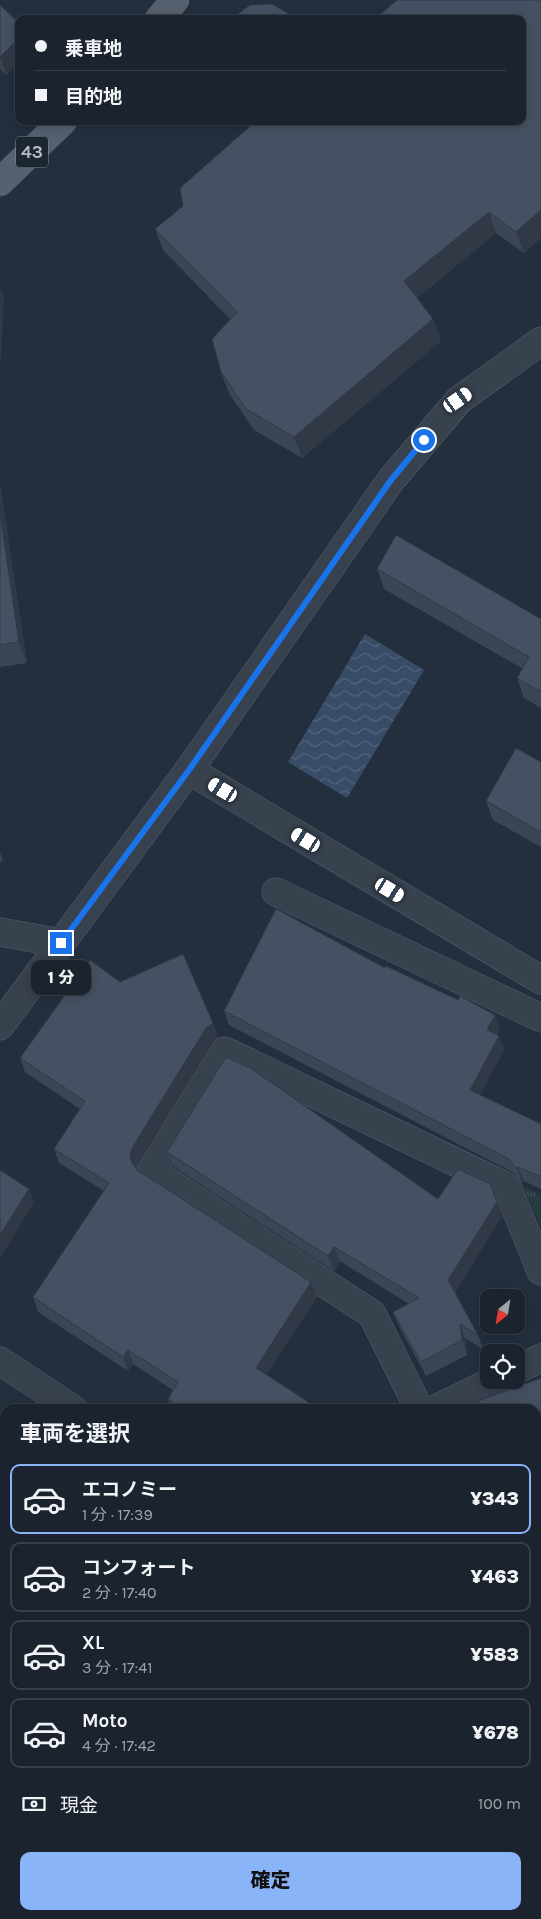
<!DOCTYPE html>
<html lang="ja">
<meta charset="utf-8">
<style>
body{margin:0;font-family:Karla,"Noto Sans JP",sans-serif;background:#282f3a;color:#f1f3f6;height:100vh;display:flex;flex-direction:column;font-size:19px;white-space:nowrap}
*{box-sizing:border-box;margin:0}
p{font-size:16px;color:#a0a4aa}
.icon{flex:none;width:28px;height:28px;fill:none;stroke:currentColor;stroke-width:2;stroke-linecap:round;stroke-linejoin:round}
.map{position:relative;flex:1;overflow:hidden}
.drawer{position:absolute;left:0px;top:1404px;width:541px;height:516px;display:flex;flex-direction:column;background:#1b232e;border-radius:15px 15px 0 0;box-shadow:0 2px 12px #0003,0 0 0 1px #39404a}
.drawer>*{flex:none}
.top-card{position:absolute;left:15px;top:15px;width:511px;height:110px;border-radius:10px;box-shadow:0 2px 12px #0003,0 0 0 1px #39404a;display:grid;align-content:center;height:110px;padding:0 20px;background:#1b232e}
.needle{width:32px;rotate:210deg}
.fabs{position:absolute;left:480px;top:1289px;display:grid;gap:10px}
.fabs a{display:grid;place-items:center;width:45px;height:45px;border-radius:10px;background:#1b232e;box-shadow:0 2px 12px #0003,0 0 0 1px #39404a;font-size:25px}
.end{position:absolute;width:22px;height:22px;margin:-11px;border:6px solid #1a73e8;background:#fff;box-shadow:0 0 0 2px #fff}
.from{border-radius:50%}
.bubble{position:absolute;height:35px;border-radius:10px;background:#1b232e;box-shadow:0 2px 12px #0003,0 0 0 1px #39404a;font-size:16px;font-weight:800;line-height:35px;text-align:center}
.car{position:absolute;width:15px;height:30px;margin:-15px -8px;border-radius:6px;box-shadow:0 0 4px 1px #0007;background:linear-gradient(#fff 24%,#345 0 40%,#fff 0 76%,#345 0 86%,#fff 0)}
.top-card b{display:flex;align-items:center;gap:18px;height:48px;font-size:19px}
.top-card b+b{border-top:1px solid #39404a}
.top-card i{width:12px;height:12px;background:#f1f3f6}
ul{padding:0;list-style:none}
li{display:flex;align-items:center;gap:15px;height:70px;margin:0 10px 8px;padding:0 10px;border:2px solid #39404a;border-radius:10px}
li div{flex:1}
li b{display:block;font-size:19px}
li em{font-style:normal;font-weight:800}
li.selected{border-color:#8ab4f8}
li>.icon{width:45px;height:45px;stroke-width:1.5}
h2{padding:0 20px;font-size:22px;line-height:60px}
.pay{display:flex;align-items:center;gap:12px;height:55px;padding:0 20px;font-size:19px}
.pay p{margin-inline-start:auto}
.action{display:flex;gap:10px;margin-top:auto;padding:10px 20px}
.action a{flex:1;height:58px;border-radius:10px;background:#8ab4f8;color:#111;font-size:20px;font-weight:800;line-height:58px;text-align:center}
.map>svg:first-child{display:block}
</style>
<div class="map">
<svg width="541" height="1919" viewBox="0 0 541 1919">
<defs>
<pattern id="grass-tufts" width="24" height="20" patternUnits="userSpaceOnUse" patternTransform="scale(1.25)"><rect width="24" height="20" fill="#263c3f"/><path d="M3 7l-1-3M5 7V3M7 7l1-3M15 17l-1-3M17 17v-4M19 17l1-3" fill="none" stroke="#435659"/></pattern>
<pattern id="water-waves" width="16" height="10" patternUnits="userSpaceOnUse" patternTransform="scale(1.25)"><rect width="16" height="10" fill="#394c67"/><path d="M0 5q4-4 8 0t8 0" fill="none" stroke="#53647b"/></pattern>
</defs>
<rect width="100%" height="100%" fill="#242f3e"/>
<!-- grass -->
<path fill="url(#grass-tufts)" d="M 523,1186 L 541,1196 L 541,1228 Z"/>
<!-- water -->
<path fill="url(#water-waves)" d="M 365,634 L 424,670 L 347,798 L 288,762 Z"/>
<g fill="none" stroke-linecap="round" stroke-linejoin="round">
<!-- river -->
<path stroke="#394c67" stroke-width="71" d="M 536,1843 L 541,1842
M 189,1919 L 194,1915"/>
<defs>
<path id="minor" d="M 189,770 L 541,980
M 276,892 L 541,1018
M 0,932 L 61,943
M 516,1370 L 541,1358
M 419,1409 L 372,1314 L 151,1171 L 225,1051 L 507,1187 L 541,1271
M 436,1409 L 495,1380
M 536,1582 L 541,1581
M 0,1698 L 5,1701
M 536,1735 L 541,1735
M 536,1908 L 541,1908
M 518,1915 L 519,1919
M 57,1919 L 63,1915
M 459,1919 L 479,1915"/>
<path id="tertiary" d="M 0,1026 L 189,770 L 391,480 L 459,400 L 541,341
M 0,1361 L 73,1409"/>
<path id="primary" d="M 159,19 L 175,0
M 0,182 L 63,121"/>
</defs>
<!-- minor casing -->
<use href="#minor" stroke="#565f6c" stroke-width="29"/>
<!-- tertiary casing -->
<use href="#tertiary" stroke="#565f6c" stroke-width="29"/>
<!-- primary casing -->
<use href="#primary" stroke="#414a57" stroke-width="29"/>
<!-- minor -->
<use href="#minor" stroke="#38414e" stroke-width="28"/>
<!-- tertiary -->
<use href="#tertiary" stroke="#38414e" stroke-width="28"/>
<!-- primary -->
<use href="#primary" stroke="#56606e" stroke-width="28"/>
</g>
<!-- wall -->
<path fill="#3b4654" d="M 541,0 L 541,238 L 524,253 L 496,233 L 417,298 L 433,319 L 441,341 L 302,458 L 254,430 L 229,393 L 221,372 L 230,319 L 163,250 L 155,229 L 183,206 Z
M 0,5 L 19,23 L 19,62 L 6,75 L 0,69 Z
M 0,484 L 27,663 L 0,667 Z
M 377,569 L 541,619 L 541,708 L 524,698 L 517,678 L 523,669 L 384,589 Z
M 541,762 L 541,847 L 493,820 L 486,801 Z
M 0,852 L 3,861 L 0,862 Z
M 385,968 L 495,1015 L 500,1029 L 497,1035 L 499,1036 L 504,1050 L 480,1095 L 541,1124 L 541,1189 L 524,1181 L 522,1183 L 514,1173 L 229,1025 L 224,1011 Z
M 120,982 L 213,1023 L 218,1037 L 212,1043 L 138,1163 L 136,1168 L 311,1282 L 317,1297 L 266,1375 L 319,1409 L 171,1409 L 168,1399 L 173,1390 L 133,1364 L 128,1371 L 38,1312 L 33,1297 L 104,1191 L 59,1163 L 54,1149 L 80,1109 L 25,1072 L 20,1058 Z
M 167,1152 L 438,1199 L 497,1202 L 502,1216 L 455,1292 L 478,1335 L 483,1349 L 465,1338 L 467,1355 L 426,1376 L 399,1326 L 393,1312 L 409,1304 L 340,1261 L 334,1271 L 172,1166 Z
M 541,1378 L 541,1457 L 536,1459 L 536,1409 Z
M 541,1588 L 541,1671 L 536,1668 L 536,1595 Z
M 0,1757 L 5,1761 L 5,1850 L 0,1847 Z"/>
<!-- shaded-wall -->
<path fill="#303945" d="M 19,38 L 19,62 L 6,75 L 0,57 Z
M 541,210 L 541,238 L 524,253 L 516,232 Z
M 489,212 L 496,233 L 412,302 L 404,281 Z
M 0,286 L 4,296 L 1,359 L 0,360 Z
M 433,319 L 441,341 L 302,458 L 294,437 Z
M 0,484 L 27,663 L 19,642 L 0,514 Z
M 495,1015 L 500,1029 L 492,1044 L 487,1030 Z
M 213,1023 L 218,1037 L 212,1043 L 138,1163 L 135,1170 L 132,1163 L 130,1156 L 132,1148 L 206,1028 Z
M 499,1036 L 504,1050 L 475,1104 L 470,1090 Z
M 518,1167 L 524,1181 L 522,1183 L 517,1169 Z
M 29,1189 L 34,1203 L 0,1258 L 0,1235 Z
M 497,1202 L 502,1216 L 454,1295 L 448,1280 Z
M 334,1247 L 340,1261 L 334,1271 L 328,1256 Z
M 311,1282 L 317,1297 L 261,1383 L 256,1368 Z
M 460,1324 L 465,1338 L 467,1355 L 462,1340 Z
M 128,1350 L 133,1364 L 128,1371 L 123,1357 Z"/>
<!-- building -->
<path fill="#455162" stroke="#303945" d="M 397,0 L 541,0 L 541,210 L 516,232 L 489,212 L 404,281 L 433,319 L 294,437 L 246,409 L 221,372 L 212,339 L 237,312 L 155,229 L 183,206 L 180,188 L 256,121 L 522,121 L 522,19 L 375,19 Z
M 272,4 L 289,14 L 291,19 L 231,19 L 250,5 Z
M 0,5 L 19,23 L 19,38 L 0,57 Z
M 0,514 L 19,642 L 0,645 Z
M 396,535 L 541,619 L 541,692 L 517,678 L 529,657 L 377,569 Z
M 516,748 L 541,762 L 541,832 L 486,801 Z
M 276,909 L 385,968 L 386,966 L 458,1000 L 460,996 L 495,1015 L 487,1030 L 499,1036 L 470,1090 L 541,1124 L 541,1177 L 518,1167 L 517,1169 L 509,1159 L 224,1011 Z
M 183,954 L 213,1023 L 206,1028 L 132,1148 L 130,1156 L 132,1163 L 137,1170 L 311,1282 L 256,1368 L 319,1409 L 183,1409 L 168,1399 L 178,1382 L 128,1350 L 123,1357 L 33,1297 L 109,1183 L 54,1149 L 85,1101 L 20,1058 L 90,960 L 120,982 Z
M 226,1057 L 252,1069 L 438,1199 L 458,1169 L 490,1184 L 497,1202 L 448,1280 L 478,1335 L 460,1324 L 462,1340 L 421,1362 L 393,1312 L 419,1298 L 334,1247 L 328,1256 L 167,1152 Z
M 0,1170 L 29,1189 L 0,1235 Z
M 541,1378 L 541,1441 L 536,1443 L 536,1409 L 481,1409 L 478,1401 Z
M 541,1588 L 541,1660 L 536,1657 L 536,1595 Z
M 0,1757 L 5,1761 L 5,1839 L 0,1836 Z"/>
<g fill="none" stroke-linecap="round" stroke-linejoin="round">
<!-- route -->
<path stroke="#1a73e8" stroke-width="6" d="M 61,943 L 189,770 L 391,480 L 424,440"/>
</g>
<g text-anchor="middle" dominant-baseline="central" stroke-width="5" stroke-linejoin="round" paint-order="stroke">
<!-- shield labels -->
<rect fill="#1d2633" stroke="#878f9c" stroke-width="1" x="16" y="136.5" width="32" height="31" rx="4"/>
<g font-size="18" font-weight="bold" fill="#b4bcc9">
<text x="32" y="152">43</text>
</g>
</g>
</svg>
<div class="fabs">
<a><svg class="needle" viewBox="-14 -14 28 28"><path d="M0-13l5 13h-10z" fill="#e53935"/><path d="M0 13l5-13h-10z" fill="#a0a4aa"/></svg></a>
<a><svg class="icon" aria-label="locate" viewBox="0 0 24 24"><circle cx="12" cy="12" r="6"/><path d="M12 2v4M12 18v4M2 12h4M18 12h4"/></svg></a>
</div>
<i class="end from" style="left:424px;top:440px"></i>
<i class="end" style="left:61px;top:943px"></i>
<div class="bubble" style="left:31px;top:960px;width:60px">1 分</div>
<i class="car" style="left:458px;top:400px;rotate:55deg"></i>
<i class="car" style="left:223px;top:790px;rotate:301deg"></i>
<i class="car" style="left:306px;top:840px;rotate:301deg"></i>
<i class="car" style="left:390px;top:890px;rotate:121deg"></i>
<div class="top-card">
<b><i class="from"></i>乗車地</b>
<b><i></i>目的地</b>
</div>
<section class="drawer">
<h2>車両を選択</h2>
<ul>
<li class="selected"><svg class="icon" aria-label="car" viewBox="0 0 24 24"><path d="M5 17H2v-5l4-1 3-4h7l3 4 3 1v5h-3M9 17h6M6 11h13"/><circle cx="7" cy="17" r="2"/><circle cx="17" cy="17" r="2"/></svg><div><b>エコノミー</b><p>1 分 · 17:39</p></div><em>¥343</em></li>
<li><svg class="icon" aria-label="car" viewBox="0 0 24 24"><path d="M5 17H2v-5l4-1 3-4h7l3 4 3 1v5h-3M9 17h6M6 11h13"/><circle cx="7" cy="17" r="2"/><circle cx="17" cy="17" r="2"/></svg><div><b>コンフォート</b><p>2 分 · 17:40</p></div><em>¥463</em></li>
<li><svg class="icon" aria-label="car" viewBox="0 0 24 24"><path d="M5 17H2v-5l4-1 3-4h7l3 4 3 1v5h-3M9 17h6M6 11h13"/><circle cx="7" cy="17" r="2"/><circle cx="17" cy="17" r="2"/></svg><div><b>XL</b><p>3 分 · 17:41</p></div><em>¥583</em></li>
<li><svg class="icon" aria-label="car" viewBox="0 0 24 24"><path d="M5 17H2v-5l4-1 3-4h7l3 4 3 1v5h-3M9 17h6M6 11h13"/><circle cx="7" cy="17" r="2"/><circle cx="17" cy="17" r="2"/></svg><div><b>Moto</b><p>4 分 · 17:42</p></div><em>¥678</em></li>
</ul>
<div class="pay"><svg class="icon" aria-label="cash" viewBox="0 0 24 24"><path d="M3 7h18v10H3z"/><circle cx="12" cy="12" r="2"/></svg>現金<p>100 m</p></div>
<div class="action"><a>確定</a></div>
</section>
</div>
